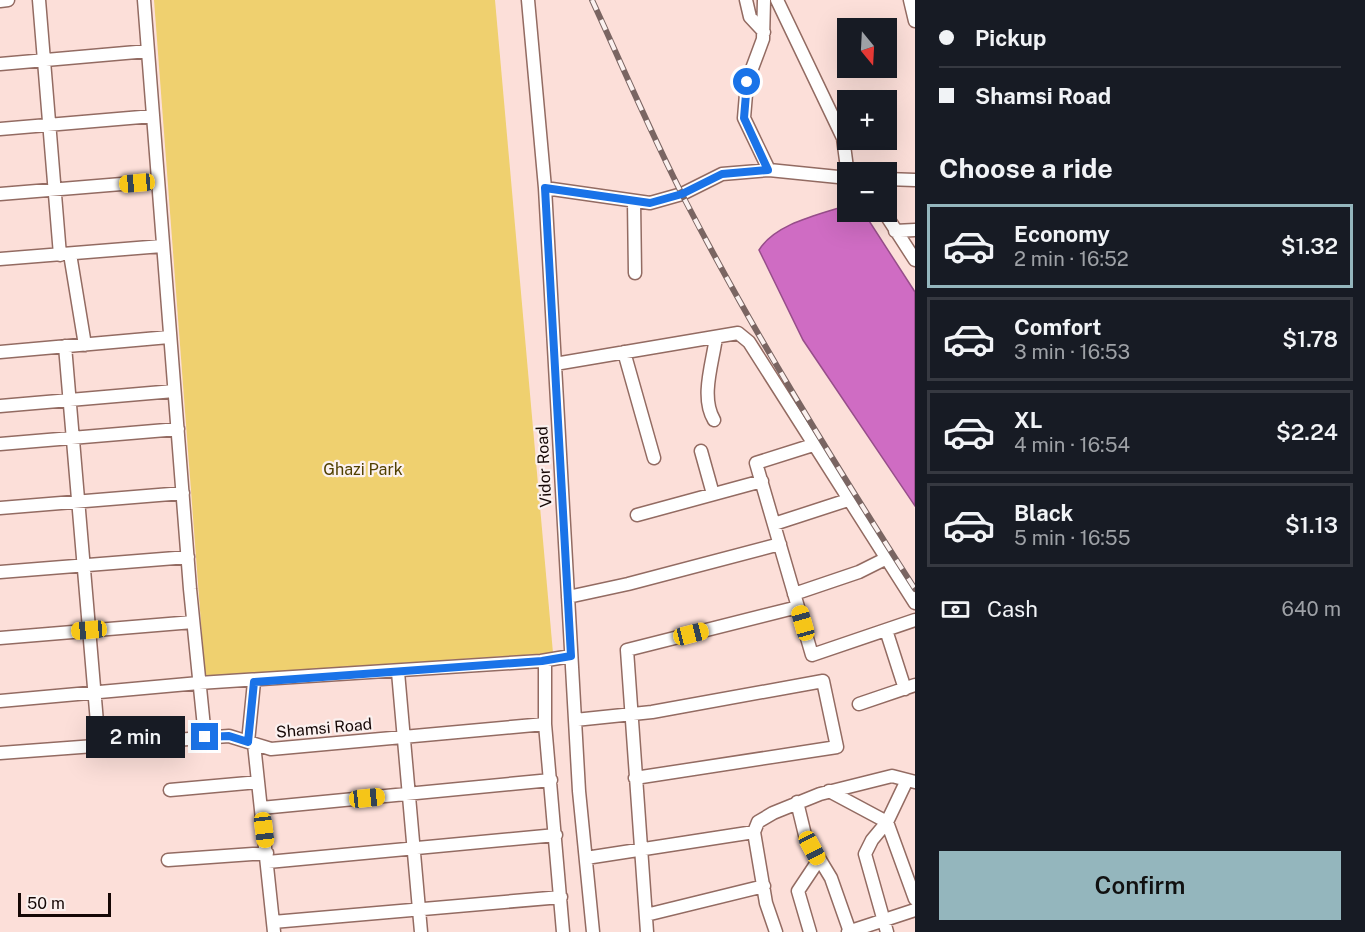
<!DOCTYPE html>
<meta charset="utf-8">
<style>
body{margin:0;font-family:"Public Sans",sans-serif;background:#242831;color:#f1f3f6;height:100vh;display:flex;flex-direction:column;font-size:22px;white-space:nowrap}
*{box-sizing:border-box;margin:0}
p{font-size:20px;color:#9ea1a6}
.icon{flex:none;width:33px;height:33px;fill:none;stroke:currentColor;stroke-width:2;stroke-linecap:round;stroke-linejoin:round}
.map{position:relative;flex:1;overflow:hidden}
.sheet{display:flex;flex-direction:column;background:#171b24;width:450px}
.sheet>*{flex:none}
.guide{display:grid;align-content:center;height:132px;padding:0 24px;background:#171b24}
.needle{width:39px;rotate:162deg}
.fabs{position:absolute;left:837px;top:18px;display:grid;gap:12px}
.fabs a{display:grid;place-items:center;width:60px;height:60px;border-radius:0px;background:#171b24;box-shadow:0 6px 24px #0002;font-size:30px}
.scale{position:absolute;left:18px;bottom:15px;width:93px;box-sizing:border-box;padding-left:6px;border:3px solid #150705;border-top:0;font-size:16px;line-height:21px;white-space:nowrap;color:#150705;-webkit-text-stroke:4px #fbf1ef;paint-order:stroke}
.end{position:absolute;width:27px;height:27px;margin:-14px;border:8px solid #1a73e8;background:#fff;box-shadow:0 0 0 3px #fff}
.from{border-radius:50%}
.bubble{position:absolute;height:42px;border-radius:0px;background:#171b24;box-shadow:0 6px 24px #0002;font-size:20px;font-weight:600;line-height:42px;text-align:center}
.car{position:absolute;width:18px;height:36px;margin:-18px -9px;border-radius:8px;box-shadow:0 0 4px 2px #0007;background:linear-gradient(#f5c518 24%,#345 0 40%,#f5c518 0 76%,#345 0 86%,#f5c518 0)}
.guide b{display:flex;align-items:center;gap:21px;height:57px;font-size:22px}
.guide b+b{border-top:2px solid #363941}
.guide i{width:15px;height:15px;background:#f1f3f6}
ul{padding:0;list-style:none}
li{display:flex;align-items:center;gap:18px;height:84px;margin:0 12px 9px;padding:0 12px;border:3px solid #363941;border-radius:0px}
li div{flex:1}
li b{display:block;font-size:22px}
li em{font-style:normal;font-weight:600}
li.active{border-color:#94b6bd}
li>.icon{width:54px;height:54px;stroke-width:1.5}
h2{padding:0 24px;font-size:27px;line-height:72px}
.pay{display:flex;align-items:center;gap:15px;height:66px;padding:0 24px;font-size:22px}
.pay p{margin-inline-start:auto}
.cta{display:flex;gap:12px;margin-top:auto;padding:12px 24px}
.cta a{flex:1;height:69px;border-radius:0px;background:#94b6bd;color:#111;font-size:24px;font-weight:600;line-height:69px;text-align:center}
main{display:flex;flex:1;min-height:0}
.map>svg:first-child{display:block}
</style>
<main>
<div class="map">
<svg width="915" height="932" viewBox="0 0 915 932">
<rect width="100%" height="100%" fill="#fcdfd9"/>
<!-- green -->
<path fill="#efd06f" d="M 154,0 L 495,0 L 553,653 L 205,676 Z"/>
<!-- water -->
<path fill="#cf6cc3" stroke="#974e8a" stroke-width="1.5" d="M 845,206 L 848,212 L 864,213 L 915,292 L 915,506 L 803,340 L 759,250 C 775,224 817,215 845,206 Z"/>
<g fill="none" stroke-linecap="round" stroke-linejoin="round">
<defs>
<path id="minor" d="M 39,0 L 60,255
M 144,0 L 190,589 L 205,737
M 528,0 L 545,188 L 579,791 L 593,932
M 746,0 L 750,17 L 764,32
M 764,0 L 763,39 L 747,82 L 744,118 L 769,170
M 777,0 L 843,138 L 847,168 L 843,178
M 910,0 L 915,21
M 0,1 L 8,0
M 0,64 L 148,51
M 0,129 L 153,116
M 886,179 L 915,180
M 545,188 L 650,203 L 682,194 L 722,174 L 769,170 L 848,178
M 0,194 L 158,181
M 634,201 L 635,273
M 884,212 L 915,260
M 895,231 L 915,230
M 70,254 L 85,345
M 0,259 L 162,246
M 65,346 L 99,746
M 0,352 L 169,337
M 624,352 L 654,458
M 555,364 L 738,333 L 749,342 L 915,603
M 0,406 L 174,391
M 714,420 C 700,397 713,362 716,337
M 0,444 L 178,429
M 813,445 L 756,463 L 812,655 L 915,620
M 701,451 L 713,494
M 0,508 L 183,493
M 637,515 L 762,481
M 774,524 L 848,500
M 0,572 L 188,557
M 794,594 L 859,572 L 885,559
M 568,597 L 628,584 L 780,544
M 886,630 L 905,689
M 0,638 L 193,622
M 545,661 L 545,724 L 563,932
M 398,672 L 421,932
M 0,701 L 199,683 L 541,661 L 571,656
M 859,704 L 915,685
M 575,720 L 652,712 L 823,681 L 837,747 L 635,778
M 248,742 L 254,682
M 254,744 L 274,932
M 0,753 L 229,736 L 271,749 L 545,724
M 907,780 L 887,822 L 915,899
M 170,790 L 258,782
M 829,791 L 887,822 L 872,840 L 865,854 L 887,932
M 797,802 L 805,835 L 831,878 L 850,932
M 261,808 L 551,780
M 586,858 L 754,832
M 168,860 L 267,853
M 268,862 L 556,835
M 646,915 L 764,886
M 273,922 L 561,897
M 647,932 L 627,650 L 798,607
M 776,932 L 766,903 L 754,832 L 758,822 L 773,813 L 820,794 L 892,776 L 915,782
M 810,932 L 798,891 L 818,861
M 848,932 L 915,910"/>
</defs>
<!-- minor casing -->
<use href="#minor" stroke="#936b62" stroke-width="15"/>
<!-- minor -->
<use href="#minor" stroke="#fff" stroke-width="12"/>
<defs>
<path id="rail" d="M 592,0 C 623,67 652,136 686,202 C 755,335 834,463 915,589"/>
</defs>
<!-- rail casing -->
<use href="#rail" stroke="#7a6562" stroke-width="6"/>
<!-- rail -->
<use href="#rail" stroke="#fbf1ef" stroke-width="4" stroke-dasharray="11" stroke-linecap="butt"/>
</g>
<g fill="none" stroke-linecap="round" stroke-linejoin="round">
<!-- route -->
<path stroke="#1a73e8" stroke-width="8" d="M 205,737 L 229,736 L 248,742 L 254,682 L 542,661 L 571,656 L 545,188 L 650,203 L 682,194 L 722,174 L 768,170 L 744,118 L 747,82"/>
</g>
<g text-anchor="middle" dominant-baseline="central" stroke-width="4.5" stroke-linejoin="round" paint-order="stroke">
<!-- street labels -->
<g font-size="16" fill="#150705" stroke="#fbf1ef">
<text transform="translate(544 467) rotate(-93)">Vidor Road</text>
<text transform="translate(324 728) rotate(-5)">Shamsi Road</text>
</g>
<!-- park labels -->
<g font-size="16" fill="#514000" stroke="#fbf1ef">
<text x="363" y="469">Ghazi Park</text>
</g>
</g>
</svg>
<div class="fabs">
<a><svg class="needle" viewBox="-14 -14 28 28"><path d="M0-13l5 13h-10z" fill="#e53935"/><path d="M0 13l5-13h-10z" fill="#9ea1a6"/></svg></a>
<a>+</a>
<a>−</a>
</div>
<div class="scale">50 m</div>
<i class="end from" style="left:747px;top:82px"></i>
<i class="end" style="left:205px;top:737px"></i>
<div class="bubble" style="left:86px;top:716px;width:99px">2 min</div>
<i class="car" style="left:137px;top:183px;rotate:265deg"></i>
<i class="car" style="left:803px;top:623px;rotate:344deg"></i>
<i class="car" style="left:89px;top:630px;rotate:265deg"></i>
<i class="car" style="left:691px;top:634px;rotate:76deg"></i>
<i class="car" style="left:367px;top:798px;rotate:84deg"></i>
<i class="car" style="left:264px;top:830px;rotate:173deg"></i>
<i class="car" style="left:812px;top:848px;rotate:152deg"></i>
</div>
<section class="sheet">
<div class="guide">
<b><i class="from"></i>Pickup</b>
<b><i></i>Shamsi Road</b>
</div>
<h2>Choose a ride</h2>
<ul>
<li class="active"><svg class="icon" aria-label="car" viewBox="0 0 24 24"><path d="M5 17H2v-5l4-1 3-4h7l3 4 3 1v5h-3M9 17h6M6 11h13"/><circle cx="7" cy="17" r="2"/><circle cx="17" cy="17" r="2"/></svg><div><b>Economy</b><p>2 min · 16:52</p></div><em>$1.32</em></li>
<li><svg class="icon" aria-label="car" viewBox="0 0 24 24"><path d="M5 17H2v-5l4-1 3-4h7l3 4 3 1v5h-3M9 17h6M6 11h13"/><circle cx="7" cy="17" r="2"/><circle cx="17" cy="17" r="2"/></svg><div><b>Comfort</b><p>3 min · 16:53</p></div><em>$1.78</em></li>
<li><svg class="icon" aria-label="car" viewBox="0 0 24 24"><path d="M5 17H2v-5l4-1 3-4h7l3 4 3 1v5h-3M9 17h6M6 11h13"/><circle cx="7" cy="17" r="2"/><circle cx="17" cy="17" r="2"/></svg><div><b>XL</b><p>4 min · 16:54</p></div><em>$2.24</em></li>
<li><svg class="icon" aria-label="car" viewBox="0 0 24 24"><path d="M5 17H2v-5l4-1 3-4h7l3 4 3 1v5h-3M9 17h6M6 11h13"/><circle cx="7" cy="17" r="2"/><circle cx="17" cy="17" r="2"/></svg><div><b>Black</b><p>5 min · 16:55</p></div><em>$1.13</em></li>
</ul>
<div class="pay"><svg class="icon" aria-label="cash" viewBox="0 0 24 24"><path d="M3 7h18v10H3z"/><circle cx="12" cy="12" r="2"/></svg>Cash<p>640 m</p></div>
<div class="cta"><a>Confirm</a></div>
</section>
</main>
